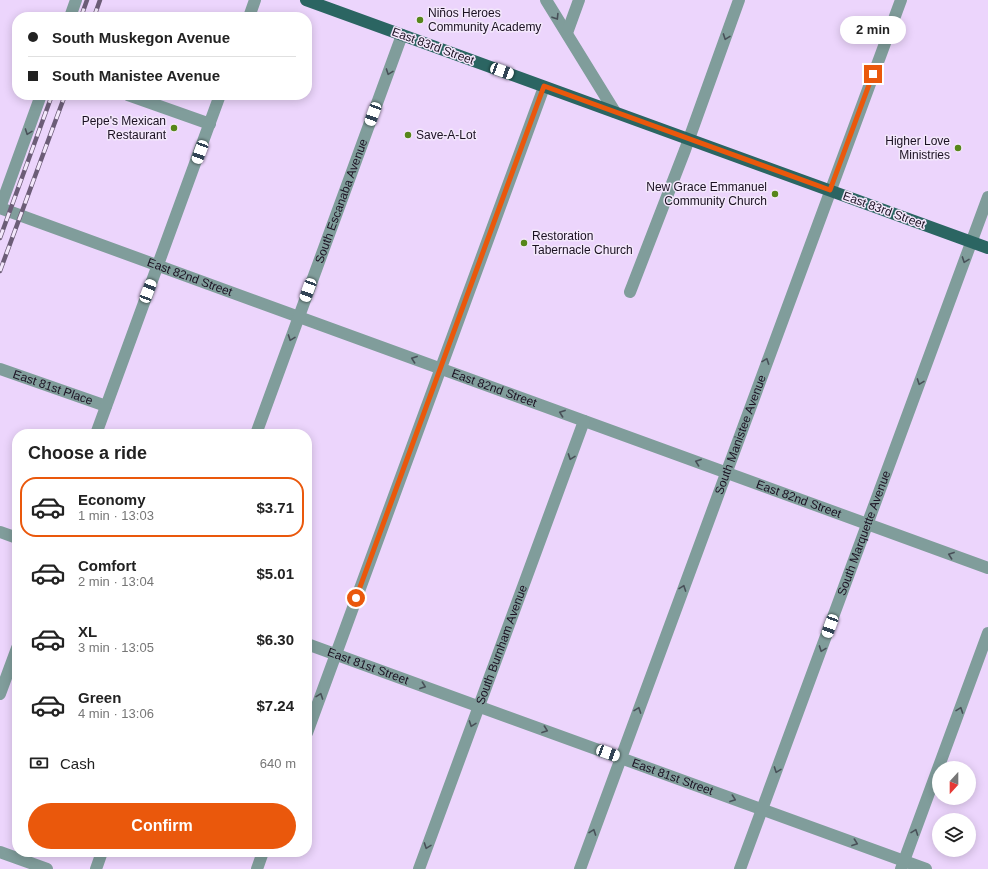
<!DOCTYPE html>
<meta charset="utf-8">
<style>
body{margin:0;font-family:Helvetica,sans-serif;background:#f2f2f2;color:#222;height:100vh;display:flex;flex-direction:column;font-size:15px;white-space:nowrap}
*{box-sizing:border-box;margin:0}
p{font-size:13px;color:#767676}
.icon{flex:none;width:22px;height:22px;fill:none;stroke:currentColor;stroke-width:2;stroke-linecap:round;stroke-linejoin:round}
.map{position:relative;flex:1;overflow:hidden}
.side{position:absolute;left:12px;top:429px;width:300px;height:428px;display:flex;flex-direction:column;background:#fff;border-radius:16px;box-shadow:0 2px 10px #0003}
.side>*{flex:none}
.guide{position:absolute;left:12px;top:12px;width:300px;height:88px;border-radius:16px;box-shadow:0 2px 10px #0003;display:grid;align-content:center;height:88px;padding:0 16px;background:#fff}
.needle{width:26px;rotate:201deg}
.buttons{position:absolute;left:932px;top:761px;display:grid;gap:8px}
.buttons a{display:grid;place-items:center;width:44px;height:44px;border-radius:50%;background:#fff;box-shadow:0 2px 10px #0003;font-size:20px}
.end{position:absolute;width:18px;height:18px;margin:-9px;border:5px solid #ea580c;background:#fff;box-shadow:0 0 0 2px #fff}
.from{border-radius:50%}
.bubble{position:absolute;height:28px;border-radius:14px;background:#fff;box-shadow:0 2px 10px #0003;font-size:13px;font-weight:700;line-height:28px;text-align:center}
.car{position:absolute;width:12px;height:24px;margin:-12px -6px;border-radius:5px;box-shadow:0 0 3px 1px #0007;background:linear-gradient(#fff 24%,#345 0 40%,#fff 0 76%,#345 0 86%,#fff 0)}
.guide b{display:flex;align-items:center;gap:14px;height:38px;font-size:15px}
.guide b+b{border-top:1px solid #e0e0e0}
.guide i{width:10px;height:10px;background:#222}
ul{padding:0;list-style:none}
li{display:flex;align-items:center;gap:12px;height:60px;margin:0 8px 6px;padding:0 8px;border:2px solid transparent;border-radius:16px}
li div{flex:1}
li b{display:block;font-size:15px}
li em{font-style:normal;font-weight:700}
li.active{border-color:#ea580c}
li>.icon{width:36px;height:36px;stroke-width:1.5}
h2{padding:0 16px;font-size:18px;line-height:48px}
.pay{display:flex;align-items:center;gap:10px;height:44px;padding:0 16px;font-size:15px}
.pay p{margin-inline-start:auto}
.button{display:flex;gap:8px;margin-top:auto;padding:8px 16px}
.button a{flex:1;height:46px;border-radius:24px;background:#ea580c;color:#fff;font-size:16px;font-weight:700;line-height:46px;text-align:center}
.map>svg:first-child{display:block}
</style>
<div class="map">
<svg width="988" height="869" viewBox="0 0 988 869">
<rect width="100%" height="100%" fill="#ecd5fc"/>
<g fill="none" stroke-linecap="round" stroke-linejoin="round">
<!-- minor -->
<g stroke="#809d9b" stroke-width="12">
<path d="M 546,0 L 615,112"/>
<path d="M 70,17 L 76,0"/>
<path d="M 249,17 L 255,0"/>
<path d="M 567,33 L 579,0"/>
<path d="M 128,95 L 210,124"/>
<path id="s1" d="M 0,208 L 988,568"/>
<path d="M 0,208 L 41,95"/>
<path d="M 630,292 L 685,150 L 739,0"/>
<path id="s2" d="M 0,369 L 106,406"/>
<path d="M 96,434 L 220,95"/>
<path id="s3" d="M 256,434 L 402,35"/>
<path d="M 0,532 L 17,538"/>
<path id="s4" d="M 307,644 L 926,869"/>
<path d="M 0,694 L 17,648"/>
<path d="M 307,733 L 544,87"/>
<path d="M 0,852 L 47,869"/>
<path d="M 96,869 L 102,852"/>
<path d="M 257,869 L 263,852"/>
<path id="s5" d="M 419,869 L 584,421"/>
<path id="s6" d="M 580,869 L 901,0"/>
<path id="s7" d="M 740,869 L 988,197"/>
<path d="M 901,869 L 988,633"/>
</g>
<!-- major -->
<path stroke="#2b6562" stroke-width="12" d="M 306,0 L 988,248"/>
<defs>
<path id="rail" d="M 81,17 L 87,0
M 94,17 L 100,0
M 0,238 L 52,95
M 0,271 L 65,95"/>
</defs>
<!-- rail casing -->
<use href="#rail" stroke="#6c5d77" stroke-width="4.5"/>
<!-- rail -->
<use href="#rail" stroke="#f3e7fb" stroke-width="3" stroke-dasharray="9" stroke-linecap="butt"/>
</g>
<!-- one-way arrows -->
<defs><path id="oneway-chevron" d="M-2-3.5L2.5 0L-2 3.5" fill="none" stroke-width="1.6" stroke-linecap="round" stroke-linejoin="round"/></defs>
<g stroke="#485058">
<use href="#oneway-chevron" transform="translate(556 17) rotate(58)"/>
<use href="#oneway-chevron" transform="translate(726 37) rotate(110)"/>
<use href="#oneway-chevron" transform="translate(389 72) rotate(110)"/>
<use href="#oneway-chevron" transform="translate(28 132) rotate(110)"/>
<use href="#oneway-chevron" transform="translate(965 260) rotate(110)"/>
<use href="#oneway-chevron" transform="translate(291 338) rotate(110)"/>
<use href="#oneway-chevron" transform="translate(414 359) rotate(-160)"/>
<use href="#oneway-chevron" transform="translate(766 361) rotate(-70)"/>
<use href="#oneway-chevron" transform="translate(920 382) rotate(110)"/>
<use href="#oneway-chevron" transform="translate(562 413) rotate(-160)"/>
<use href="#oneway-chevron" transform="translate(571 457) rotate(110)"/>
<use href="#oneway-chevron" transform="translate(698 462) rotate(-160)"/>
<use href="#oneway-chevron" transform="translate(951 555) rotate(-160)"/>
<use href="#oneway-chevron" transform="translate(683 588) rotate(-70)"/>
<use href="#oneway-chevron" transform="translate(822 649) rotate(110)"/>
<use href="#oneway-chevron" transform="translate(423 686) rotate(20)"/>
<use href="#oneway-chevron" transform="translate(320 696) rotate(-70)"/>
<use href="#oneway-chevron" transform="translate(638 710) rotate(-70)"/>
<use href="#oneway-chevron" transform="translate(960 710) rotate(-70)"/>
<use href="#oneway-chevron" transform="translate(472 724) rotate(110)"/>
<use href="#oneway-chevron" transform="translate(545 730) rotate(20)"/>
<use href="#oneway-chevron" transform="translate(777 770) rotate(110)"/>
<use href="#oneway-chevron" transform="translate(733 799) rotate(20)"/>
<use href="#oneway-chevron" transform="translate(593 832) rotate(-70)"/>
<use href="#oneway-chevron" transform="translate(915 832) rotate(-70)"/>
<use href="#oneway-chevron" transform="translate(855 843) rotate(20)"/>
<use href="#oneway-chevron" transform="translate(427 846) rotate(110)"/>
</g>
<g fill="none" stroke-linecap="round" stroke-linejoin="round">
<!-- route -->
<path stroke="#ea580c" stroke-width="5" d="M 356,598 L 544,86 L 830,190 L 873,74"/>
</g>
<!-- markers -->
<g fill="#568619" stroke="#f3e7fb" stroke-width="1.5">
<circle cx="420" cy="20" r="4"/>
<circle cx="174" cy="128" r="4"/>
<circle cx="408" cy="135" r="4"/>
<circle cx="958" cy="148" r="4"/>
<circle cx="775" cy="194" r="4"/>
<circle cx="524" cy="243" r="4"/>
</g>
<g text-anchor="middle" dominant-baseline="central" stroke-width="3" stroke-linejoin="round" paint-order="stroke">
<!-- poi labels -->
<g font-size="12" fill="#1b1122" stroke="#f3e7fb" text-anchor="start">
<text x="428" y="13">Niños Heroes<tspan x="428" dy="14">Community Academy</tspan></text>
<text x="166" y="121" text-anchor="end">Pepe's Mexican<tspan x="166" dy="14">Restaurant</tspan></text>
<text x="416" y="135">Save-A-Lot</text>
<text x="950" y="141" text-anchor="end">Higher Love<tspan x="950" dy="14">Ministries</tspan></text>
<text x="767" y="187" text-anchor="end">New Grace Emmanuel<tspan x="767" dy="14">Community Church</tspan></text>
<text x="532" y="236">Restoration<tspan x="532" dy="14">Tabernacle Church</tspan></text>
</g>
<!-- street labels -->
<g font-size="12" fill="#1b1122" stroke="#f3e7fb">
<text transform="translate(433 46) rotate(20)">East 83rd Street</text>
<text stroke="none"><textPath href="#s3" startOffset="248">South Escanaba Avenue</textPath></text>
<text transform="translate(884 210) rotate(20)">East 83rd Street</text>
<text stroke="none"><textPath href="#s1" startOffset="202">East 82nd Street</textPath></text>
<text stroke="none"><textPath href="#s2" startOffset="56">East 81st Place</textPath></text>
<text stroke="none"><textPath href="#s1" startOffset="526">East 82nd Street</textPath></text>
<text stroke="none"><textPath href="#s6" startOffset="463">South Manistee Avenue</textPath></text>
<text stroke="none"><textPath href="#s1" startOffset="850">East 82nd Street</textPath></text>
<text stroke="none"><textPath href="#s7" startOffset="358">South Marquette Avenue</textPath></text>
<text stroke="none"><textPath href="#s5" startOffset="239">South Burnham Avenue</textPath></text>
<text stroke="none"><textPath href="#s4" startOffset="65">East 81st Street</textPath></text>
<text stroke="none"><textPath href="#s4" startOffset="389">East 81st Street</textPath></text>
</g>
</g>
</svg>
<div class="buttons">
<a><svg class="needle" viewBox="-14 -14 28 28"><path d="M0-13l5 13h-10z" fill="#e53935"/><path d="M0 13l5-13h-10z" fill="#767676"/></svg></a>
<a><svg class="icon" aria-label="layers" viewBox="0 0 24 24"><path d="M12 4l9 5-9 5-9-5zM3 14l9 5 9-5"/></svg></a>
</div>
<i class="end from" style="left:356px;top:598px"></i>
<i class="end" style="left:873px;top:74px"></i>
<div class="bubble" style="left:840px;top:16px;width:66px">2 min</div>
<i class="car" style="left:502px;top:71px;rotate:110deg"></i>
<i class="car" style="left:373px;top:114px;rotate:200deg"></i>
<i class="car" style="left:200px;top:152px;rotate:200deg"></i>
<i class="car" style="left:308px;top:290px;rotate:200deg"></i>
<i class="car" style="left:148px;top:291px;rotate:21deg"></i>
<i class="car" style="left:830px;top:626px;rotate:200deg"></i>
<i class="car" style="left:608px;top:753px;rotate:110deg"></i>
<div class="guide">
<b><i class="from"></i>South Muskegon Avenue</b>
<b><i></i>South Manistee Avenue</b>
</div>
<section class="side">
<h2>Choose a ride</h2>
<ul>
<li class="active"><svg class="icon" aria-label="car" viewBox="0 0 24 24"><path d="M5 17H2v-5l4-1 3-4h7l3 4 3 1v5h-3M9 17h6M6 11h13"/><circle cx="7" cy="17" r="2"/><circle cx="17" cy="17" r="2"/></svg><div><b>Economy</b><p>1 min · 13:03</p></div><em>$3.71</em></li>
<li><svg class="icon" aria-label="car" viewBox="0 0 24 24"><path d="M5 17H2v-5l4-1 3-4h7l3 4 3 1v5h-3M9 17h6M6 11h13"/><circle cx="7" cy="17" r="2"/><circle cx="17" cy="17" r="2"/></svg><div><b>Comfort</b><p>2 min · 13:04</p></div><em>$5.01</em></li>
<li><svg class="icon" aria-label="car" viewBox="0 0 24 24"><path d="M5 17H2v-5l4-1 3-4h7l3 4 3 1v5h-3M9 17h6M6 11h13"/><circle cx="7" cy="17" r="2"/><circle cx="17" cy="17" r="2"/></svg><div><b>XL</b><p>3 min · 13:05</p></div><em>$6.30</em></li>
<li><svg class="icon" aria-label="car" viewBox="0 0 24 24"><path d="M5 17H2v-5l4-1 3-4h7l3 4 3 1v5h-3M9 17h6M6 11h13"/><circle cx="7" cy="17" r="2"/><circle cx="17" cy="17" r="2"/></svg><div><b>Green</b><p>4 min · 13:06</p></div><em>$7.24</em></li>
</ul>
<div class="pay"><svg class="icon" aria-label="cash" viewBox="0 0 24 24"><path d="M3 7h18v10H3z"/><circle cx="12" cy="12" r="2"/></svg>Cash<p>640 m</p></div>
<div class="button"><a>Confirm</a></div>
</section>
</div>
